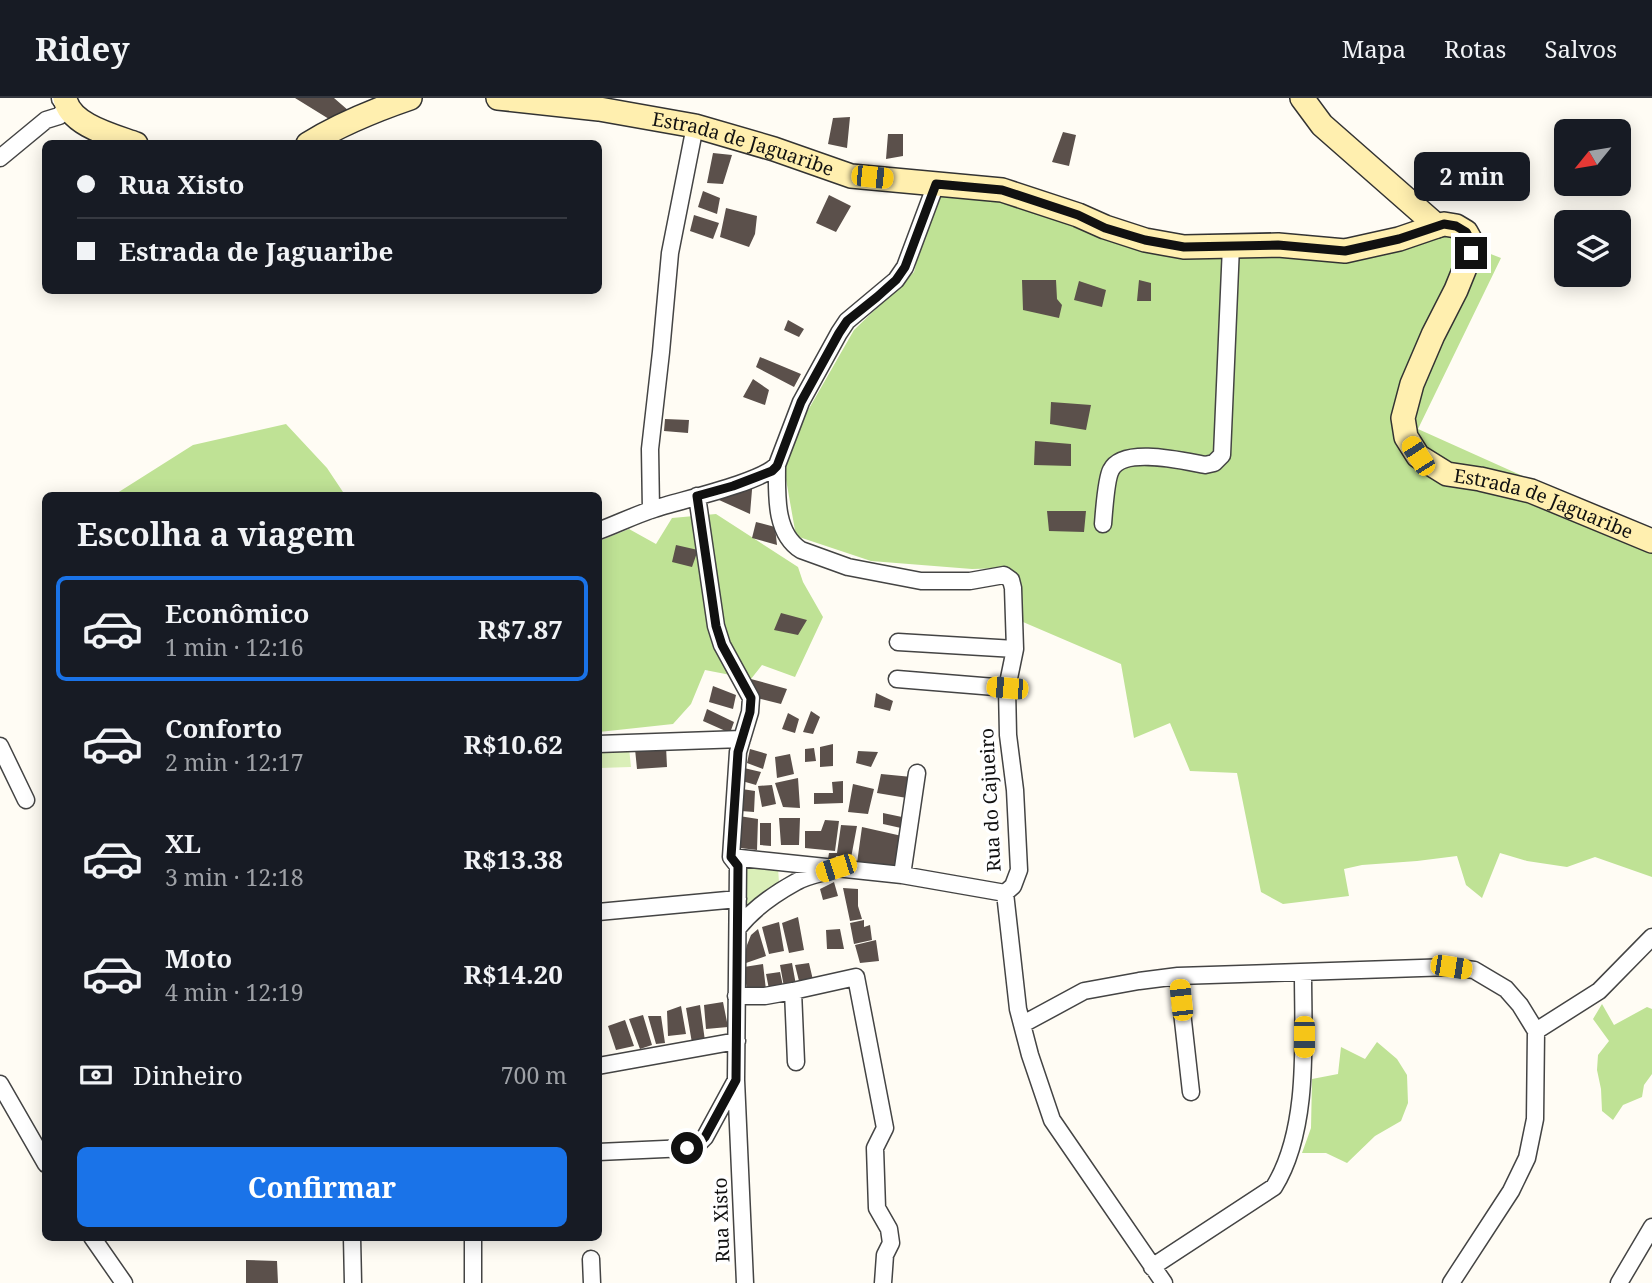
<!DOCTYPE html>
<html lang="pt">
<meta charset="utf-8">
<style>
body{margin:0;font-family:"Noto Serif",serif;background:#20242c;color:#f1f3f6;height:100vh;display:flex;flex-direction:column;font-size:26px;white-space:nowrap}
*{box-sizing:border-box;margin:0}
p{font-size:23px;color:#9ea1a6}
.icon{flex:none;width:38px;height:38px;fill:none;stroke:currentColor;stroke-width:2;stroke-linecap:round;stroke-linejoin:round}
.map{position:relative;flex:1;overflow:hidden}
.details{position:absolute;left:42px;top:394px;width:560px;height:749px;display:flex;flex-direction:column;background:#171b24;border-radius:10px;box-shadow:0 4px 18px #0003}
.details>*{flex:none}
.top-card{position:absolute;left:42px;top:42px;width:560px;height:154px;border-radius:10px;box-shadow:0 4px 18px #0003;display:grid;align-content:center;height:154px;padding:0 35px;background:#171b24}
.needle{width:46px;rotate:240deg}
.buttons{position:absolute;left:1554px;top:21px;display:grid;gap:14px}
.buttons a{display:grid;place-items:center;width:77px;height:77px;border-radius:10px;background:#171b24;box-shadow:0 4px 18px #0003;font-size:35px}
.end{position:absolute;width:32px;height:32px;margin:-16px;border:9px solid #111;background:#fff;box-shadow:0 0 0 4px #fff}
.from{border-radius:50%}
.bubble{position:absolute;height:49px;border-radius:10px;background:#171b24;box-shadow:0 4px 18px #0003;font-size:23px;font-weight:700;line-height:49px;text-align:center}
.car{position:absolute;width:21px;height:42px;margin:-21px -10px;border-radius:9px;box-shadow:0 0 5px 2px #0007;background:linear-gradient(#f5c518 24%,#345 0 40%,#f5c518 0 76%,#345 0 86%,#f5c518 0)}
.top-card b{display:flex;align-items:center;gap:24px;height:66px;font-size:26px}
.top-card b+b{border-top:2px solid #363941}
.top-card i{width:18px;height:18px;background:#f1f3f6}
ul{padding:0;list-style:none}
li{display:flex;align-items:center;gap:21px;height:105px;margin:0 14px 10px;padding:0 21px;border:4px solid transparent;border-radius:10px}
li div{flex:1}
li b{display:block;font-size:26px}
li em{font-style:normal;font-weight:700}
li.current{border-color:#1a73e8}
li>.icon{width:63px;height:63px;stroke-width:1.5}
h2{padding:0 35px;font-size:32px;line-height:84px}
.pay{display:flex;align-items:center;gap:18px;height:77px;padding:0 35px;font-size:26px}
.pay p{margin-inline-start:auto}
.primary-button{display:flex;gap:14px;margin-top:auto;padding:14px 35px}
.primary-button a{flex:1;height:80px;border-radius:10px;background:#1a73e8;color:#fff;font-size:28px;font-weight:700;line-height:80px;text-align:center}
header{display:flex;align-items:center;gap:42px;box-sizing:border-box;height:98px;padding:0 35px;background:#171b24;border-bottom:2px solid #363941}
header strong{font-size:33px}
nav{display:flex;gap:38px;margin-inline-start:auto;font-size:24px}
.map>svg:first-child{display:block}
</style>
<header>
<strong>Ridey</strong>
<nav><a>Mapa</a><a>Rotas</a><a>Salvos</a></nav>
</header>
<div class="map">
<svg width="1652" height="1185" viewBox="0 0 1652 1185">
<rect width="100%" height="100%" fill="#fffcf4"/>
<!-- green -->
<path fill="#daefb8" d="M 629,650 L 631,669 L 599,670 L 599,653 Z
M 743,764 L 778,770 L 779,784 L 744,810 Z"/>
<!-- forest -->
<path fill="#bfe295" d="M 934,93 L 1008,103 L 1142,148 L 1334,154 L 1442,126 L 1452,141 L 1501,160 L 1418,331 L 1652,436 L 1652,779 L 1595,759 L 1567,769 L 1527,763 L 1500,755 L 1482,800 L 1466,787 L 1457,758 L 1417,763 L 1362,767 L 1344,771 L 1349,798 L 1283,806 L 1261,794 L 1237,675 L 1190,673 L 1170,625 L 1134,640 L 1121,566 L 1023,524 L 1007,470 L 972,471 L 871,463 L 796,438 L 784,370 L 807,314 L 854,232 L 914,174 Z
M 286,326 L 327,370 L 345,397 L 114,397 L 193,347 Z
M 716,416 L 798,469 L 803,484 L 823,519 L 795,579 L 762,567 L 751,581 L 705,572 L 691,606 L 673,626 L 599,634 L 599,443 L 629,431 L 656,446 L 672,420 Z
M 1602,906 L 1614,927 L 1647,909 L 1652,911 L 1652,976 L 1644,987 L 1642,999 L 1623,1007 L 1613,1022 L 1602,1013 L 1601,991 L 1597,972 L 1598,957 L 1609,943 L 1593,921 Z
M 1377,944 L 1397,961 L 1407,977 L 1408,1005 L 1401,1023 L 1375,1038 L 1347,1065 L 1326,1055 L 1302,1055 L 1311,1030 L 1312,981 L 1338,976 L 1341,949 L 1365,961 Z"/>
<!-- building -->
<path fill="#5b504b" d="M 295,0 L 334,0 L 349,13 L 329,21 Z
M 850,19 L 847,50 L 828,46 L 833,20 Z
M 1063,34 L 1076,37 L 1069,68 L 1052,64 Z
M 888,36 L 903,36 L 903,58 L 886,61 Z
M 713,55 L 732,57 L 723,86 L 707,85 Z
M 703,93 L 720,100 L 717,116 L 698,109 Z
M 829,97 L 851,108 L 836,134 L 816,125 Z
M 726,110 L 757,118 L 755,136 L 749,149 L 720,139 Z
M 694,117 L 719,125 L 713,141 L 690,133 Z
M 1022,182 L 1056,182 L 1057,201 L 1062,207 L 1059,220 L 1023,212 Z
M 1139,182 L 1151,185 L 1151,203 L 1137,203 Z
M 1079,183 L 1106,192 L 1102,209 L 1074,202 Z
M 788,222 L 804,231 L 799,239 L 784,232 Z
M 760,259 L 801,276 L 794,289 L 756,269 Z
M 753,281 L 769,292 L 765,307 L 743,299 Z
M 1051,304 L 1091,307 L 1086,332 L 1050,326 Z
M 665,321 L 689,322 L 688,335 L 664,333 Z
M 1035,343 L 1071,346 L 1071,368 L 1034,367 Z
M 753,380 L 750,416 L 719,402 Z
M 1047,413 L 1086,413 L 1084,434 L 1049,433 Z
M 756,424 L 775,429 L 777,447 L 752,440 Z
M 676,447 L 698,452 L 692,469 L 672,464 Z
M 781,515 L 807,522 L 798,537 L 774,532 Z
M 751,581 L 787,591 L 781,606 L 757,600 Z
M 713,588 L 736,597 L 733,611 L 709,604 Z
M 876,595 L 893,603 L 890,613 L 874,609 Z
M 707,611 L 734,624 L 730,635 L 703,623 Z
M 811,613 L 820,619 L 813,636 L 803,634 Z
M 788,615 L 799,621 L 795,635 L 782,631 Z
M 833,646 L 833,668 L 820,669 L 820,649 Z
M 666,648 L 667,669 L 637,671 L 635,651 Z
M 814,650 L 816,663 L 805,664 L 805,651 Z
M 750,651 L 767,656 L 763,671 L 747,665 Z
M 858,653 L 878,654 L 871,669 L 856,665 Z
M 790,656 L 794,676 L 777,680 L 775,659 Z
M 744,670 L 761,674 L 756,687 L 742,683 Z
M 881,676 L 912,679 L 907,700 L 877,695 Z
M 798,680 L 800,710 L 783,709 L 775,685 Z
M 843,683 L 843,705 L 814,706 L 814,695 L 833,695 L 832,684 Z
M 853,686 L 874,691 L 868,716 L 848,714 Z
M 772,687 L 776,706 L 762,709 L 758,688 Z
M 742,691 L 755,693 L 754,714 L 741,713 Z
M 883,715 L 902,719 L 901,730 L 883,726 Z
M 739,718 L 758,721 L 757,752 L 740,750 Z
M 779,720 L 800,720 L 799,747 L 781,747 Z
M 825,722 L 839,723 L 835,753 L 805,750 L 805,733 L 821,733 Z
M 760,725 L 771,725 L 771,748 L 760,747 Z
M 841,727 L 857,728 L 851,760 L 836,758 L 835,767 L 827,767 L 829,755 L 837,755 Z
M 862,729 L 902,738 L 898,773 L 857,765 Z
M 834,784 L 838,798 L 823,802 L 820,791 Z
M 843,790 L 858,791 L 858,808 L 862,821 L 850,823 Z
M 798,819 L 804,852 L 789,855 L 782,825 Z
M 864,822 L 864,829 L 870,827 L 872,842 L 854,846 L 850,825 Z
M 779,824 L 784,853 L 769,856 L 762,829 Z
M 758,831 L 766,858 L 746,865 L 745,855 L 747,847 L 751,837 Z
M 840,831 L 844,851 L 827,851 L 826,832 Z
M 876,842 L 879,863 L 860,865 L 855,847 Z
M 792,865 L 796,887 L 784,889 L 780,867 Z
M 809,865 L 813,882 L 799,883 L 795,867 Z
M 763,866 L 766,892 L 747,894 L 744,869 Z
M 780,874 L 783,888 L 769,891 L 766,876 Z
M 723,904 L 728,929 L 706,931 L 704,907 Z
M 700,907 L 705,943 L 692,945 L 686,910 Z
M 681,908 L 686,936 L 668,938 L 667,913 Z
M 643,917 L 652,947 L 640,951 L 629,921 Z
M 648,918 L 661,918 L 665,945 L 656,946 Z
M 625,922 L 634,948 L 616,952 L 608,928 Z
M 246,1162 L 277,1163 L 278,1185 L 246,1185 Z"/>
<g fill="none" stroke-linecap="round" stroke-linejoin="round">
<defs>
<path id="street" d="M 0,60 L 46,22 L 59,18 L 63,14 L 66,7 L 60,1
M 777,367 C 777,395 774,435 801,452 L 848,469 L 921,483 L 970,483 L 1004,477 L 1011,482 L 1013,490 L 1015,551 L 1007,590 L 1008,637 L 1015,692 L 1019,772 L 1013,788 L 1005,795
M 697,398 L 716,528 L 722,547 L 751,600 L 750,614 L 738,654 L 731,759 L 738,768 L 736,982 L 745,1185
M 651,412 L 650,351 L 661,254 L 670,155 L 695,28
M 1103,426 C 1104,414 1106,381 1111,372 C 1123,348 1183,363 1205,367 L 1214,365 L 1222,357 L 1231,148
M 598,433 C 617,426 635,417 654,411 C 681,402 760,385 777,367 L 801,304 L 839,235 L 847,223 L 896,182 L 905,169 L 936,86
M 898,544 L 1015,551
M 897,581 L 1007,590
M 598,646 L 742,641
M 0,648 L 26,702
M 731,759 L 902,777 L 1005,795
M 902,777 L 917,675
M 1005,795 L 1018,911 L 1030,957 L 1052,1022 L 1164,1185
M 598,814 L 738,801
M 738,830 C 752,812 776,795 796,784 C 806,778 818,776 829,773
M 1178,878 L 1191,994
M 793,893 L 856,879 L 885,1030 L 875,1050 L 877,1110 L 889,1131 L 891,1145 L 885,1157 L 883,1185
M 736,898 L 765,898 L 793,893 L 796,964
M 1023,926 L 1084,893 L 1139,883 L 1178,878 L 1451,869 L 1474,872 L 1506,891 L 1520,907 L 1536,933 L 1535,1021 L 1527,1060 L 1511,1093 L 1451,1185
M 1536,933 L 1599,893 L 1652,839
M 598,968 L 737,943
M 0,986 L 46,1066
M 598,1054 L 687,1050 L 697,1047 L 705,1039 L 736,982
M 92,1139 L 124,1185
M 352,1139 L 353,1185
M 591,1161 L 592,1185
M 1152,1169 L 1274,1089 C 1310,1031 1303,941 1303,875
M 473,1185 L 473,1139
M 1619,1185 L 1652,1129"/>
<g id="secondary">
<path d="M 65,0 C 69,27 114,38 136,46"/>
<path id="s1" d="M 498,0 L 599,11 L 695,28 L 774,51 L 851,78 L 1002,92 L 1078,117 L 1105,129 L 1145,142 L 1184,149 L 1278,147 L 1345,153 L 1399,141 L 1437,128 L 1444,126 L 1456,128 L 1466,134 L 1471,143 L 1471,155 L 1456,192 L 1433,237 L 1412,286 L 1403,320 L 1406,339 L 1418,358 L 1447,376 L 1480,381 L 1531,393 L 1652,443"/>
<path d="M 1302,0 L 1322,27 L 1437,128"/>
<path d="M 308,46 C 340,26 375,12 410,0"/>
</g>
</defs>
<!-- street casing -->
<use href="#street" stroke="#444" stroke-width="19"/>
<!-- secondary casing -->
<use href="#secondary" stroke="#333" stroke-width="26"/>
<!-- street -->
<use href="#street" stroke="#fff" stroke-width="16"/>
<!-- secondary -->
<use href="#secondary" stroke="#ffefaf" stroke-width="23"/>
</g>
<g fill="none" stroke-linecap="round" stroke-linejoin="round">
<!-- route -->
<path stroke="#111" stroke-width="9" d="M 687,1050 L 697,1047 L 705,1039 L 736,982 L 738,768 L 731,759 L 738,654 L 750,614 L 751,600 L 722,547 L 716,528 L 697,398 L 733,388 L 772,373 L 777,368 L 801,304 L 839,235 L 847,223 L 877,199 L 896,182 L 905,169 L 936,86 L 1002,92 L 1078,117 L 1105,130 L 1145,142 L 1184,149 L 1278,147 L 1345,153 L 1399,141 L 1444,126 L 1456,128 L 1466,134 L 1471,143 L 1471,155"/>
</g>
<g text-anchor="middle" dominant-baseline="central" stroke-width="7" stroke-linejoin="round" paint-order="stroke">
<!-- street labels -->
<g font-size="19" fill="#111" stroke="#fff">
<text stroke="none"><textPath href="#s1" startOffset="250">Estrada de Jaguaribe</textPath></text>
<text stroke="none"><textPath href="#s1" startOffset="1372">Estrada de Jaguaribe</textPath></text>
<text transform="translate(990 702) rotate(-93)">Rua do Cajueiro</text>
<text transform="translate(721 1122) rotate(-92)">Rua Xisto</text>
</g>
</g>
</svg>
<div class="buttons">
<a><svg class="needle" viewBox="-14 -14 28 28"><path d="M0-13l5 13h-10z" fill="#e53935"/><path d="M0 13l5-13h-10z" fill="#9ea1a6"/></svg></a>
<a><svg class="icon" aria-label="layers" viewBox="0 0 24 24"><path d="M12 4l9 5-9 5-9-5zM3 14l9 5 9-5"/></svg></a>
</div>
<i class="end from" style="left:687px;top:1050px"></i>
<i class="end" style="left:1471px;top:155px"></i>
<div class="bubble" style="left:1414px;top:54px;width:116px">2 min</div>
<i class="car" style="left:872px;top:79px;rotate:96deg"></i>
<i class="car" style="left:1418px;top:358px;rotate:327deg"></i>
<i class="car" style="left:1007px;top:590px;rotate:275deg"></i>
<i class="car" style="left:836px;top:770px;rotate:252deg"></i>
<i class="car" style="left:1451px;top:869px;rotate:99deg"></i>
<i class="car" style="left:1181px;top:902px;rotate:354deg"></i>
<i class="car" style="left:1304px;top:939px;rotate:180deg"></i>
<div class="top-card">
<b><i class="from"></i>Rua Xisto</b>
<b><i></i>Estrada de Jaguaribe</b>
</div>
<section class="details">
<h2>Escolha a viagem</h2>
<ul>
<li class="current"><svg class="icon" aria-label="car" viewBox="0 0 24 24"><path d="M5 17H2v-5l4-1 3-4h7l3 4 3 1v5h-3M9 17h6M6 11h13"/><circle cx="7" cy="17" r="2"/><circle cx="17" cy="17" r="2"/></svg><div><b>Econômico</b><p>1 min · 12:16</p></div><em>R$7.87</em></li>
<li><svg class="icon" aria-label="car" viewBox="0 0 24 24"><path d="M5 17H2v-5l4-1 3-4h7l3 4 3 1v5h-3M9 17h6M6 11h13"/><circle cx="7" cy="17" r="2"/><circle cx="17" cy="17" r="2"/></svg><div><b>Conforto</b><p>2 min · 12:17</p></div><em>R$10.62</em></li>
<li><svg class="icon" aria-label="car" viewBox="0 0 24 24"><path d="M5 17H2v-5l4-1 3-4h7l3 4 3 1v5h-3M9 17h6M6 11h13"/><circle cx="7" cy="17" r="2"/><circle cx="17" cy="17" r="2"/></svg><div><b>XL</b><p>3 min · 12:18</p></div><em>R$13.38</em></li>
<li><svg class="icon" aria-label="car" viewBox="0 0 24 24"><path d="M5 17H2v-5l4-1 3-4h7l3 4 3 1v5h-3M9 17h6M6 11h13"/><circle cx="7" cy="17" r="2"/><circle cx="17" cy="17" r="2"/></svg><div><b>Moto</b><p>4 min · 12:19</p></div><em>R$14.20</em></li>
</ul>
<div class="pay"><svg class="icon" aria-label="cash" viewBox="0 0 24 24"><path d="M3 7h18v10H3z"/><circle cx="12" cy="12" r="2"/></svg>Dinheiro<p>700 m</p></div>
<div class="primary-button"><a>Confirmar</a></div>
</section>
</div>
